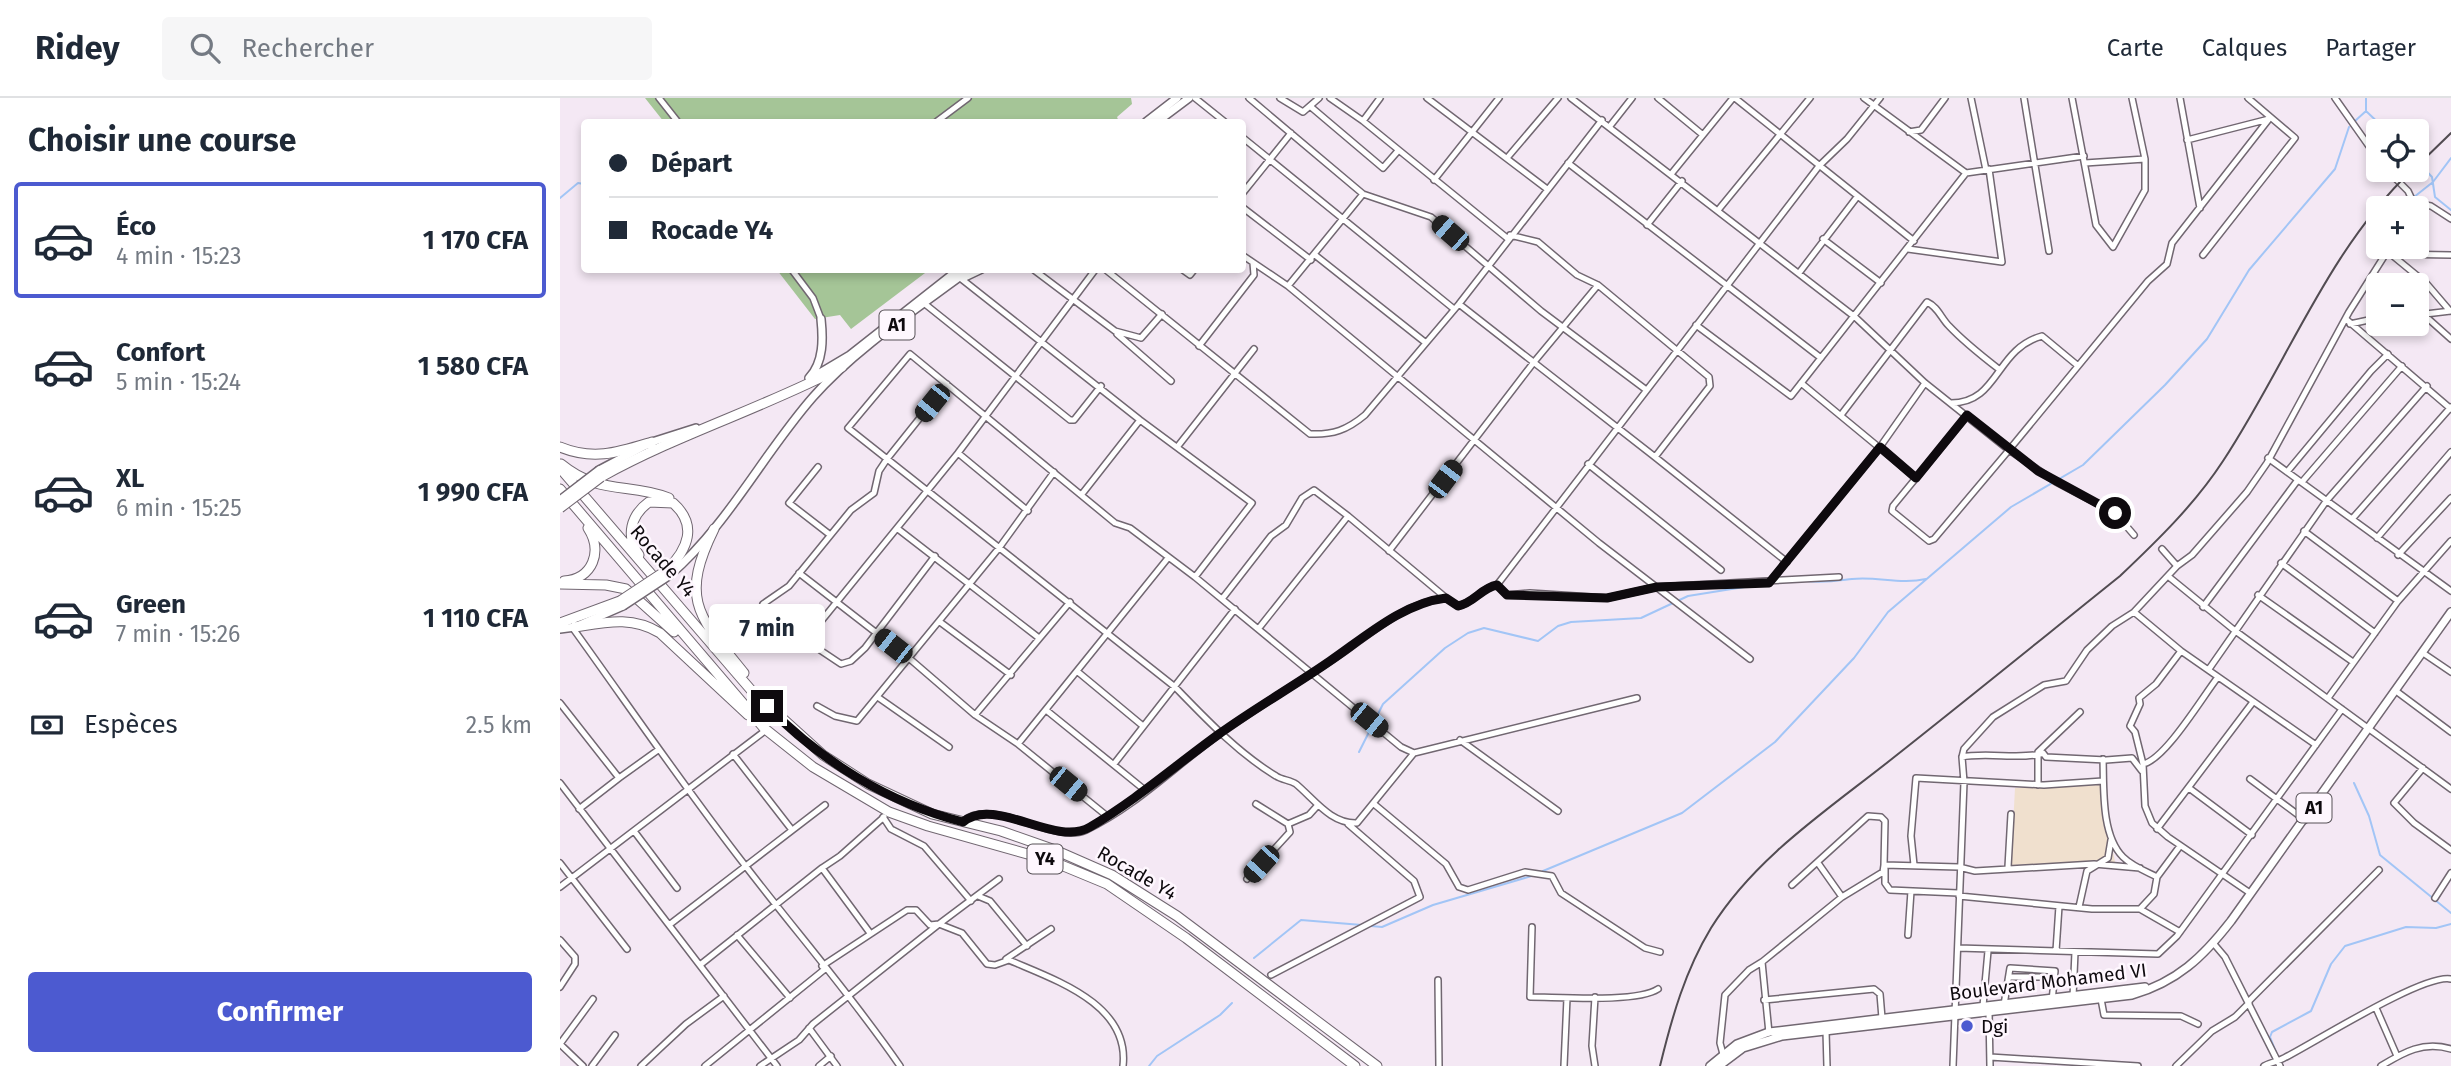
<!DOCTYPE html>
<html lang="fr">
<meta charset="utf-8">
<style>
body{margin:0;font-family:"Fira Sans",sans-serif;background:#f6f6f7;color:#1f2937;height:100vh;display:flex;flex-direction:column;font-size:26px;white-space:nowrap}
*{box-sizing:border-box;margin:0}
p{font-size:23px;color:#747a83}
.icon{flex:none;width:38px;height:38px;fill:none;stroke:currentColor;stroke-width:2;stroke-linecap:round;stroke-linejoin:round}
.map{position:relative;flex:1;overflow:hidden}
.panel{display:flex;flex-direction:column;background:#fff;width:560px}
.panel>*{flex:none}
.top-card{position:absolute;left:21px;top:21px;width:665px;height:154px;border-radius:7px;box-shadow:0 4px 10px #0003;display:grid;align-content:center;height:154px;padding:0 28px;background:#fff}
.tools{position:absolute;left:1806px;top:21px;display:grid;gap:14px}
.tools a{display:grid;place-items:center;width:63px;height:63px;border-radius:7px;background:#fff;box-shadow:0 4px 10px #0003;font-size:35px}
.end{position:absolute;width:32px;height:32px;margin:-16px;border:9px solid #0e0a0e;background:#fff;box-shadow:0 0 0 4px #fff}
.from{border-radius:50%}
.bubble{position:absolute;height:49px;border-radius:7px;background:#fff;box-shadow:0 4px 10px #0003;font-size:23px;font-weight:700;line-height:49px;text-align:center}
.car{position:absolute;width:21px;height:42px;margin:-21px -10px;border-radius:9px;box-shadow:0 0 5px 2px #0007;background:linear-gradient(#222 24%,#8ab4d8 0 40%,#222 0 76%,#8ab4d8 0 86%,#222 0)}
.top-card b{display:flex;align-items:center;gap:24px;height:66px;font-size:26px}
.top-card b+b{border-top:2px solid #e0e1e3}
.top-card i{width:18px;height:18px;background:#1f2937}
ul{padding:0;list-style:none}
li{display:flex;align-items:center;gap:21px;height:116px;margin:0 14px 10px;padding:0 14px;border:4px solid transparent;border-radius:7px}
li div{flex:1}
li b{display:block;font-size:26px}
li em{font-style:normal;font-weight:700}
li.active{border-color:#4c5ad0}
li>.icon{width:63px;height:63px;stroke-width:1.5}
h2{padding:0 28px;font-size:32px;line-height:84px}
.pay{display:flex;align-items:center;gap:18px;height:77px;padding:0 28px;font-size:26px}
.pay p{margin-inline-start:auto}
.cta{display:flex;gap:14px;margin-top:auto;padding:14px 28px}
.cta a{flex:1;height:80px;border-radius:7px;background:#4c5ad0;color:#fff;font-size:28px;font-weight:700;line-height:80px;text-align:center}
header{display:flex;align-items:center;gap:42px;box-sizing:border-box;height:98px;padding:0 35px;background:#fff;border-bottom:2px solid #e0e1e3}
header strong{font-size:33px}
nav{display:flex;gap:38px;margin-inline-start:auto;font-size:24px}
.search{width:490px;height:63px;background:#f6f6f7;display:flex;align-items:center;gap:18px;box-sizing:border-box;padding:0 24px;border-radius:7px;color:#747a83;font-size:26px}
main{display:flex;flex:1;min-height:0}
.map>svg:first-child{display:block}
</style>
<header>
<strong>Ridey</strong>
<div class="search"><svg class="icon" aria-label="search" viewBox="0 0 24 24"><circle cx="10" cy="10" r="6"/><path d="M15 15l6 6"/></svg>Rechercher</div>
<nav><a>Carte</a><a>Calques</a><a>Partager</a></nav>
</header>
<main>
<section class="panel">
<h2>Choisir une course</h2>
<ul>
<li class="active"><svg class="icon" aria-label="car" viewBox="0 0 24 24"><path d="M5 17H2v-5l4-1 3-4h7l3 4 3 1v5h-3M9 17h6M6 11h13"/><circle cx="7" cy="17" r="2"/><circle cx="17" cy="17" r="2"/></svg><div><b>Éco</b><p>4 min · 15:23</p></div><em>1 170 CFA</em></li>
<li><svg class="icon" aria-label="car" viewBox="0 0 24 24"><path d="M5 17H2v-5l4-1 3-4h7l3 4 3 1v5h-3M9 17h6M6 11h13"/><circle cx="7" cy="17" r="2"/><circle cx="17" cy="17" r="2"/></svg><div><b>Confort</b><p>5 min · 15:24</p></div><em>1 580 CFA</em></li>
<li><svg class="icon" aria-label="car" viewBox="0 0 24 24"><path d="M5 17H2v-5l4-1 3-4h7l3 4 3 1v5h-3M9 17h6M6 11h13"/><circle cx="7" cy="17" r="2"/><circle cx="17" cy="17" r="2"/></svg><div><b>XL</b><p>6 min · 15:25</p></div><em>1 990 CFA</em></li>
<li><svg class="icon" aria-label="car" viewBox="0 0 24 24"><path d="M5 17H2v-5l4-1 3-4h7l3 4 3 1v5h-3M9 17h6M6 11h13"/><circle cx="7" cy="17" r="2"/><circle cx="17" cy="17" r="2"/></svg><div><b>Green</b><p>7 min · 15:26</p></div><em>1 110 CFA</em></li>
</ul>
<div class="pay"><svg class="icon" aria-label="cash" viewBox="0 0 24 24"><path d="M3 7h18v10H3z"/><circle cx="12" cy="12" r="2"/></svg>Espèces<p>2.5 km</p></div>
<div class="cta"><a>Confirmer</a></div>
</section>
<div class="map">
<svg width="1891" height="968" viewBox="0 0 1891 968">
<rect width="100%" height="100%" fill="#f4e8f4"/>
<!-- education -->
<path fill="#f0e0ce" d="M 1540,687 L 1555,764 L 1451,767 L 1455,690 Z"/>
<!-- green -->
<path fill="#a5c597" d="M 85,0 L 571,0 L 572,6 L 557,19 L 559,24 L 104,24 Z
M 217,172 L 369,172 L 291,231 L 280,217 L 255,221 Z"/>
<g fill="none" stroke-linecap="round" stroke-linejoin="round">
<!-- stream -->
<path stroke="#a2c5f6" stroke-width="2" d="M 1806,13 L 1827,33
M 1795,23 L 1806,13 L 1806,0
M 1857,63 L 1872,79 L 1875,99 L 1891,112
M 1854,99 L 1873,84 L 1891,60
M 0,100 L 18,85 L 24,86
M 1835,110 L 1850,102
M 1818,125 L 1818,124
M 1247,483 C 1264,485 1275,483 1292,481 C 1317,478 1340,487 1366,481
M 799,654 L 823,606 L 885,550 L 908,535 L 924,530 L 978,543 L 998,528 L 1011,524 L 1081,520 L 1128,498 L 1203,486
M 1794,685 L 1809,718 L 1820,757 L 1891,815
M 983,773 L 1122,715 L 1215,644 L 1294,560 L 1328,514 L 1451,409 L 1523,367 L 1605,287 L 1647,241 L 1689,172 L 1775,71 L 1789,29
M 811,828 L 822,829 L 873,807 L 975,777
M 694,860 L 741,822 L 802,827
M 1716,954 L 1710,939 L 1712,934 L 1751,913 L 1771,866 L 1785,848 L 1846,829 L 1876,830 L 1891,826
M 589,968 L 597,958 L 660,917 L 672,905"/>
<defs>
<path id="minor" d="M 99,0 L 118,24
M 635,0 L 665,24
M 689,0 L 803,96 L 871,119 L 981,213 L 1085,291
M 720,0 L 743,14 L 759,0
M 770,0 L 803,23 L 947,140
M 867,0 L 987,91
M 1011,0 L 1295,219 L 1365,285 L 1449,352 L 1374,441 L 1369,443 L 1332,413 L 1333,408 L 1407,318
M 1098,0 L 1143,37
M 1175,0 L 1354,143
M 1304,0 L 1406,75 L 1524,58
M 1411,0 L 1426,72
M 1464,0 L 1489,153
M 1512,0 L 1536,127 L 1553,149 L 1585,92 L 1585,61 L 1572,0
M 1620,0 L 1640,110
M 1775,0 L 1818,61
M 751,9 L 823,70 L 837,54
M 803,23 L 820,0
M 376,24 L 408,0
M 1050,28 L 1072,0
M 1349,34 L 1361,32 L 1385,0
M 682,39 L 894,211
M 1627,42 L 1709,21
M 947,60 L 998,0
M 1008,65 L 1261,260
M 1525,65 L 1585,61
M 1827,72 L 1848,93 L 1856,110
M 1112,75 L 1173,0
M 874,82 L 939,0
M 682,96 L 731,35
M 1855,105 L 1871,108 L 1891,121
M 682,109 L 751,162
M 1159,111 L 1250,0
M 1087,127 L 1122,83
M 1263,141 L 1321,185
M 1348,151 L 1442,164 L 1429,71
M 1827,153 L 1866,185 L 1890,213
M 1832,156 L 1891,157
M 682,157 L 728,188 L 1039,445 L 1190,561
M 755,157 L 866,245
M 1643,157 L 1735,40 L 1688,0
M 232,172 L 253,200 L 261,221
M 474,172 L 555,233 L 581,240 L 602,216
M 546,172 L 750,336 C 773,337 787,332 805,317 L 899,206 L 1042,22
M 623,172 L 630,177 L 634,172
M 1239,175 L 1297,99
M 399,179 L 580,322 L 692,405 L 635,479
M 403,181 L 422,172
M 728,188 L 803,96
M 365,206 L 510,322 L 514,322 L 541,288
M 899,206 L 1095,359 L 1150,288 L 1149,279 L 1038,187 L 1017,177 L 978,144 L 950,137
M 1863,216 L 1891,241
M 1857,217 L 1891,213
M 1787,222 L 1891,311
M 1790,226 L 1818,220
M 1136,227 L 1231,298 L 1406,75
M 557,236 L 611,283
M 639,248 L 694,177 L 693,165
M 1241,285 L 1356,380
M 1391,305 C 1439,305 1435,251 1482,238 L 1517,267
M 1281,317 L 1367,204 C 1378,209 1381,220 1389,228 C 1405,245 1422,258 1440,272
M 618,348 L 694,251
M 398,355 L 468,413
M 1095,359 L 1227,464
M 1708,360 L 1891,493
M 1028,366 L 1161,472
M 258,369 L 229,405 L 269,436
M 1727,374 L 1811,273 L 1828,256
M 1742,384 L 1842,268
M 522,396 L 580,322
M 1792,421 L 1891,309
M 338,431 L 479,540
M 1744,433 L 1838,503
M 1574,437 L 1555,415 L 1496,384 L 1449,352 L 1588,183 L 1607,166 L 1612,145 L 1709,21
M 1817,440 L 1891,354
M 1602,451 L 1617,468
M 829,453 L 974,264 L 1038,187
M 1838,457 L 1891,400
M 375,458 L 305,550 L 291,563 L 281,566 L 221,526 L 203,506 L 229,488 L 291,412 L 314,395 L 319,373 L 327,361 L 387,286
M 1721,465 L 1815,535
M 239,475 L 350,561 L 415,617 L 458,646 L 547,718
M 1609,479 L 1674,532 L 1891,691
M 1209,485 L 1320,349 L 1365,285
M 937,487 L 947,497 L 970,495 L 1047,500 L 1097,489 L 1279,479
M 1698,497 L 1793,564
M 662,501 L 711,438 L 726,427 L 742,400 L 754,392 L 788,418
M 1643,509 L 1737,383
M 1574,514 L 1621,553 L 1756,647
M 380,524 L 451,577
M 12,529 C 69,608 124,689 184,766 C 236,834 292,898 340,968
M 699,530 L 788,418 L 885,499
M 245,543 L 398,355 L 535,172
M 1863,555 L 1891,574
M 1649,571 L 1767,402 L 1867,288
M 518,574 L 583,628
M 1658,579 C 1643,598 1605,662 1583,666 L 1585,708 L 1592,725 L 1608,739 L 1690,795
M 1836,593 L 1891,634
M 319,600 L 389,649
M 1768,600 L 1838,503 L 1891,443
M 0,605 L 59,680 L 19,711
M 257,608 L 275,618 L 297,623 L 439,450 L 494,374
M 486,612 L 586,693
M 415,617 L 510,504
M 900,642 L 998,713
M 458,646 L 608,460
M 854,655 L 797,725 C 771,726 755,702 736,686 C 730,682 722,682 716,678 C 678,655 646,621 615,589 L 288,330 L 350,256 L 555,425 L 570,430 L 635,479 L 841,649 L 854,655 L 1077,600
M 173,656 L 232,732
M 1402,659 C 1422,654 1469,662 1483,655 L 1486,659 L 1546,662 L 1572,660 L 1582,673
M 1543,661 C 1544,690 1541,737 1563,759 C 1572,768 1585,773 1597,779
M 554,666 L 675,511
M 1583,666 L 1575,634 L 1570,628 L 1580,606 L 1579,600 L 1596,586 L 1621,553
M 1863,670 L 1834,705 L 1854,725 L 1891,752
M 59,680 L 98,652
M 1690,681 L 1745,722
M 0,685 L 109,827 L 265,707
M 1478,687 L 1478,654 L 1520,614
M 1629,690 L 1692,737
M 696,706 L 728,726 L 749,717 L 758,707
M 814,706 L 886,766 L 899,789 L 908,792 L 965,774 L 992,778 L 1001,795 L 1085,850 L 1100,854
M 323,719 L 331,731 L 364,748 L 411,803
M 403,723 C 434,698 493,747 526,732 C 575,709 616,667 660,636 C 700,607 743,582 784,554 C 815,532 847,504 886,500 L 898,508 C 914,505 921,490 937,487 L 1259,68 L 1287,41 L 1320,0
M 1597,731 L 1693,604
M 74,733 L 117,790
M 0,765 L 67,851
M 1258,765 L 1282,799
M 1354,767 L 1351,738 L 1356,680 L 1484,687 L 1543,683
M 1448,769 L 1451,716
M 262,770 L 280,758 L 324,719
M 1325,771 L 1325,785 L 1330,792 L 1398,795
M 687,781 L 730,734 L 728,726
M 1232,787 L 1308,718 L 1321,719 L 1325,723 L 1324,767
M 0,789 L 206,632
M 418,798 L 430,803 L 467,848
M 1399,798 L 1532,811 L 1580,811 L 1620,834
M 1875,800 L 1891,775
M 1519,809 L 1527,773 L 1548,760 L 1551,742
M 1580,811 L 1594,796 L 1597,779 L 1620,748
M 109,827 L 217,968
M 972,829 L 970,899 C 998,899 1077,905 1098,891
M 177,837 L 230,900
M 1348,837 L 1351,793
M 0,842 L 15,859 L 15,866 L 0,889
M 1654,846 L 1665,859 L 1720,968
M 1398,850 L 1598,856 L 1617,838 L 1782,611
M 1496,853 L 1499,808
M 446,861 L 491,831
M 140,867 L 262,770 L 310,835
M 262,868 L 347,812 L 356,812 L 370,827 L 379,826 L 439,781
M 711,877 L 860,799 L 854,783 L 788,726
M 1449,879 L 1494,879
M 878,882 L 879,968
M 1035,899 L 1032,948 L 1035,968
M 1513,899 L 1515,854
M 1541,901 L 1544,917 L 1621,918 L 1638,926
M 1204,902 L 1314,891 L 1320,896 L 1322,920
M 1688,904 L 1819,772
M 1444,907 L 1450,870 L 1495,873 L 1492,903
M 1423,908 L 1428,853
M 1816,910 L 1837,958
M 1429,914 L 1430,968
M 249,930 L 277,968
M 1266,933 L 1267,968
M 1209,935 L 1202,864 L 1282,799 L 1323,774 L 1324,767 L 1399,769 L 1415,773 L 1534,766 L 1580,770
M 0,946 L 33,901
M 0,946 L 23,968
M 1163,956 L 1160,945 L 1165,897 L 1189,872 L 1202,864
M 1430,959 L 1578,968
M 32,968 L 55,937
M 81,968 L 126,926 L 164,898
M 145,968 L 265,871
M 200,968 L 239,942 L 253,926 L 379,826 L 402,835 L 427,866 L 435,867 L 449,862 C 495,882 570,906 563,968
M 259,968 L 271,958
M 1004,968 L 1007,900
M 1393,968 L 1404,684 L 1402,659 L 1404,651 L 1433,619 L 1484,587 L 1506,583 L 1527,552 L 1552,528 L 1574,514 L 1617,468 L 1632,457 L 1687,394 L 1707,365 L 1789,214 L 1830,149
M 1616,968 L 1652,933 L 1675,919 L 1689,905
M 1704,968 C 1711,964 1717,964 1724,960 C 1754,945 1864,875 1891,881
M 1821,968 C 1844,954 1863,943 1891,951"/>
<path id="major" d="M 586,24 L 617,0
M 597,24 L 629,0
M 253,279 L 290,257 L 398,172
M 249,280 C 264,264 263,240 261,221
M 39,372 L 92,344 L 136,330
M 110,477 C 168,427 203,356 253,299 C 295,251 358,210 409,172
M 0,531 L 15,529 L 63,508
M 1150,968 L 1177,946 L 1209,934 L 1585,889
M 1159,968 L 1183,950 L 1222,938 L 1572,897 C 1617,884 1643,859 1671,823 L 1891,514"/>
<path id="highway" d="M 0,349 C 34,363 59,354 92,344
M 1,366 C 40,398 69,384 109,400
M 0,370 L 191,592 L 263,657 L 308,686 L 372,716 L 441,733 L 495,752 L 552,777 L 617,818 L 817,968
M 41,379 C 118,336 204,310 282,269
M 0,391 L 204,630 L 253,669 L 329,714 L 368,728 L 489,762 L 547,786 L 626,840 L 795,968
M 154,431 C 119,502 139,519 184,575
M 79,457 C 65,438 71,417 89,404 L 113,405 C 138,427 128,451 107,472
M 4,483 C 33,481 43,453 28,430
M 0,486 L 46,487 L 66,491 L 114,534
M 0,525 L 60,503
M 15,529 C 47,524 72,518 100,535 L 188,617"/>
</defs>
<!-- minor casing -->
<use href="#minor" stroke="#716771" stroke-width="8"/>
<!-- major casing -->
<use href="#major" stroke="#716771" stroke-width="10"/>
<!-- highway casing -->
<use href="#highway" stroke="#716771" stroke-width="11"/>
<!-- minor -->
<use href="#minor" stroke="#fff" stroke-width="5"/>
<!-- major -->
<use href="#major" stroke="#fff" stroke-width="7"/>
<!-- highway -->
<use href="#highway" stroke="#fff" stroke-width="9"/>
<!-- rail -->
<path stroke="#524c52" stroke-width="2" d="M 1857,68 L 1891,35
M 1100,968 C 1112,919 1125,873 1151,830 C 1195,759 1269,711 1333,660 C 1409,600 1484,539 1560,478 C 1598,442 1635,406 1663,363 C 1727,266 1767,153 1852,72"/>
<defs>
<path id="major-bridge" d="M 0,402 L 39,372
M 63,508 L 110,477"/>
<path id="highway-bridge" d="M 0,410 L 41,379
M 60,503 L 107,472"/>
</defs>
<!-- major-bridge casing -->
<use href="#major-bridge" stroke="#716771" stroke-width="10" stroke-linecap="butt"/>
<!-- highway-bridge casing -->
<use href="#highway-bridge" stroke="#716771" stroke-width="11" stroke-linecap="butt"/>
<!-- major-bridge -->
<use href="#major-bridge" stroke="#fff" stroke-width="7"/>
<!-- highway-bridge -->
<use href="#highway-bridge" stroke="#fff" stroke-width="9"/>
</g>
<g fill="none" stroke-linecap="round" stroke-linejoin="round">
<!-- route -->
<path stroke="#0e0a0e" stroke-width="9" d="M 207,608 C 261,663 328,705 403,724 C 435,697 495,750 530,729 C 576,702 616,667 659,636 C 695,610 734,588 770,563 C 805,539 843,505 886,500 L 898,508 C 914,505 921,490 937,487 L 947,497 L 1047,500 L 1097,489 L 1209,485 L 1320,349 L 1356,380 L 1407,317 L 1478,373 L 1555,415"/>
</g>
<!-- markers -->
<circle fill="#4c5ad0" stroke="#fef7fe" stroke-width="2.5" cx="1407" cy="928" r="7"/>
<g text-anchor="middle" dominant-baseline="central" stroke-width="5" stroke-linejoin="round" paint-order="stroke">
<!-- shield labels -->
<g fill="#fef7fe" stroke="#565156" stroke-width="2">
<rect x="319.5" y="212.5" width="35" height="29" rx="5"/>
<rect x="1736.5" y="695.5" width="35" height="29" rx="5"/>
<rect x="467.5" y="746.5" width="35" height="29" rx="5"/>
</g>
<g font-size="18" font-weight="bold" fill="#0e0a0e">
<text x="337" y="227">A1</text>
<text x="1754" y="710">A1</text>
<text x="485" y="761">Y4</text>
</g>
<!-- street labels -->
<g font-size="19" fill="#0e0a0e" stroke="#fef7fe">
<text transform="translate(103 463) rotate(49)">Rocade Y4</text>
<text transform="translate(577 775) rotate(30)">Rocade Y4</text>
<text transform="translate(1488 884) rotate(-7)">Boulevard Mohamed VI</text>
</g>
<!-- poi labels -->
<g font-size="19" fill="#0e0a0e" stroke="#fef7fe" text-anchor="start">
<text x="1421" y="928">Dgi</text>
</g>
</g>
</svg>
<div class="tools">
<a><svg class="icon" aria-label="locate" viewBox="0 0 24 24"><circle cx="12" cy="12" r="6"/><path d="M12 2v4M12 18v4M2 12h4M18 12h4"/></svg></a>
<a>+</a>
<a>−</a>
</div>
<i class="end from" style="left:1555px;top:415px"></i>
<i class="end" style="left:207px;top:608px"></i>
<div class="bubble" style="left:149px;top:506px;width:116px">7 min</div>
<i class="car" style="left:890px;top:135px;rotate:311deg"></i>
<i class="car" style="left:372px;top:305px;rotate:219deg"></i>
<i class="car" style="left:885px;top:381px;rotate:37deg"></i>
<i class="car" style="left:333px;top:548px;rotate:308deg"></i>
<i class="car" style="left:809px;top:622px;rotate:129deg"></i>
<i class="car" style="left:508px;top:686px;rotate:129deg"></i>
<i class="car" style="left:701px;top:766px;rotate:222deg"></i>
<div class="top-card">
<b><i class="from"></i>Départ</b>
<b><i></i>Rocade Y4</b>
</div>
</div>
</main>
